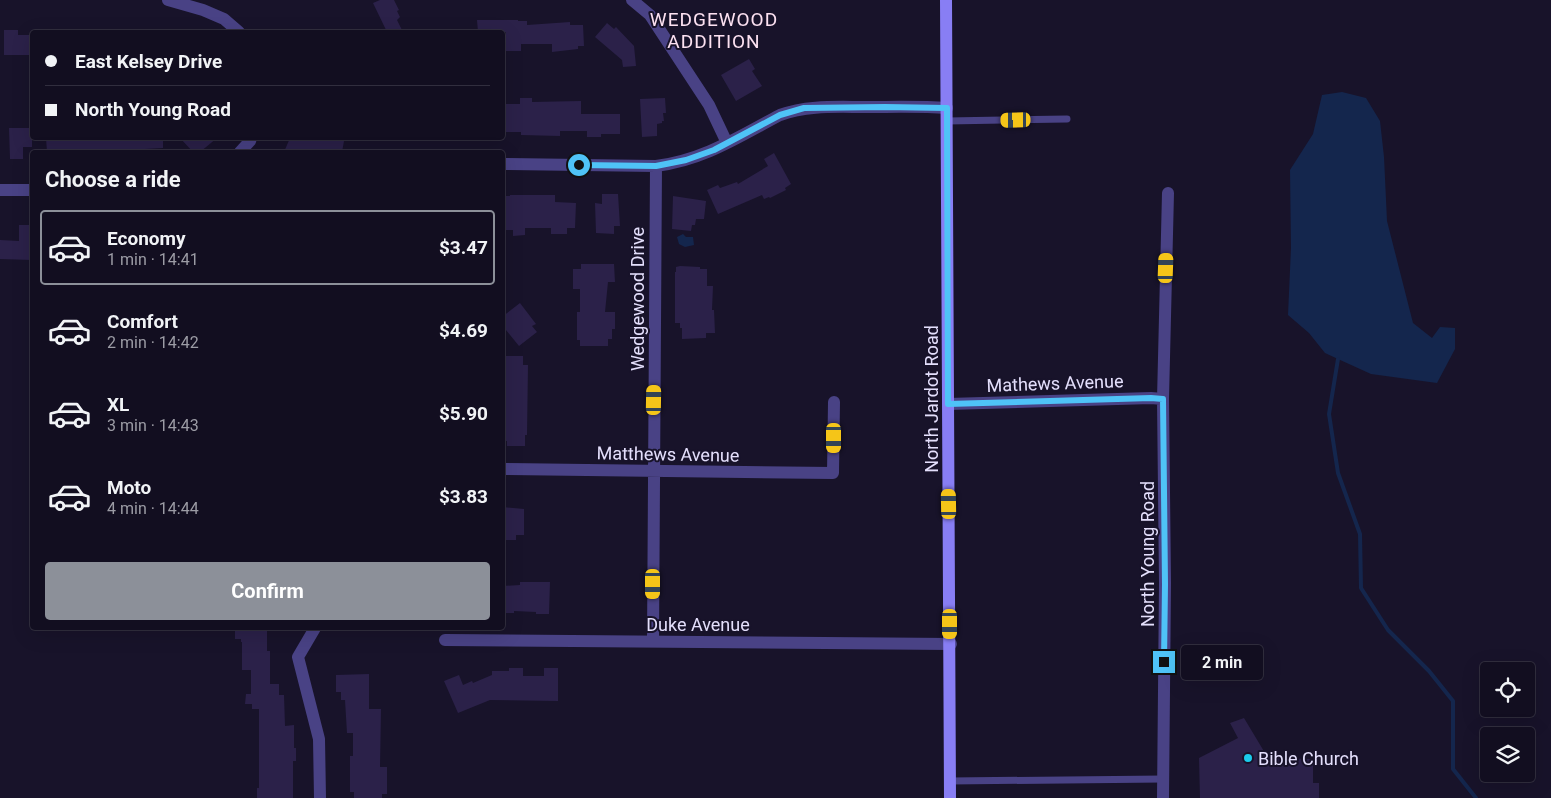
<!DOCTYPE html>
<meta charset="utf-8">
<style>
body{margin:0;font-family:Roboto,sans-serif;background:#1b1729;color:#f1f3f6;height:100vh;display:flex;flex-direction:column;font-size:19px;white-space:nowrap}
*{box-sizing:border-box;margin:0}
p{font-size:16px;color:#9c9ca5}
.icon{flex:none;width:28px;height:28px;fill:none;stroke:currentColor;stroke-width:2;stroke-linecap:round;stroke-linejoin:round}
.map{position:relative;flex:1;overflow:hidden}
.panel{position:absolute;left:30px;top:150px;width:475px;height:480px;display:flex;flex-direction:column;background:#120e20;border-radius:5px;box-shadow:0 5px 20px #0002,0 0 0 1px #312e3e}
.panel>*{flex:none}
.banner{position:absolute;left:30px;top:30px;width:475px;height:110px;border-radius:5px;box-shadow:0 5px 20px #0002,0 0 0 1px #312e3e;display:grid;align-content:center;height:110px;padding:0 15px;background:#120e20}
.fabs{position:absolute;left:1480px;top:662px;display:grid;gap:10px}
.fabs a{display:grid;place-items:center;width:55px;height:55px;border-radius:5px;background:#120e20;box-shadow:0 5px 20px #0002,0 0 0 1px #312e3e;font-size:25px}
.end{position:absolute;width:22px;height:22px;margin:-11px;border:6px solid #4fc3f7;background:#111;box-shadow:0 0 0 2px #111}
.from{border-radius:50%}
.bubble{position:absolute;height:35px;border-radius:5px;background:#120e20;box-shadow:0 5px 20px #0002,0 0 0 1px #312e3e;font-size:16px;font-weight:700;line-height:35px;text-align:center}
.car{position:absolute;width:15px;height:30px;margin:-15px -8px;border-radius:6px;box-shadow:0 0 4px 1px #0007;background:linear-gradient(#f5c518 24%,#345 0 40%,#f5c518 0 76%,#345 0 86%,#f5c518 0)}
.banner b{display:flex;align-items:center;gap:18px;height:48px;font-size:19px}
.banner b+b{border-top:1px solid #312e3e}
.banner i{width:12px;height:12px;background:#f1f3f6}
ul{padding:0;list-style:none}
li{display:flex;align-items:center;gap:15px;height:75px;margin:0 10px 8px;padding:0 5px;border:2px solid transparent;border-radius:5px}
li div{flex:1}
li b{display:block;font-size:19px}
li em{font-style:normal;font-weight:700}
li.on{border-color:#8c9099}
li>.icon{width:45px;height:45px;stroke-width:1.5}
h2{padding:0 15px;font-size:22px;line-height:60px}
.action{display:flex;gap:10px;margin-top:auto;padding:10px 15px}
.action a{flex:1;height:58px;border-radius:5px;background:#8c9099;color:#fff;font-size:20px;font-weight:700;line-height:58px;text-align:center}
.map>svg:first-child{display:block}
</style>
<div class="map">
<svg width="1551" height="798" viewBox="0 0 1551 798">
<rect width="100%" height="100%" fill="#18132a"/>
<!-- water -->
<path fill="#14264d" d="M 1342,92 L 1366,98 L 1380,121 L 1384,157 L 1387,221 L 1413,323 L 1432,338 L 1440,327 L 1455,328 L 1455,349 L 1437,383 L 1371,374 L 1338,359 L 1325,353 L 1309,333 L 1288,315 L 1291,248 L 1290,170 L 1313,134 L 1322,95 Z
M 683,234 L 686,237 L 693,237 L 694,245 L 685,247 L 679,244 L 677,237 Z"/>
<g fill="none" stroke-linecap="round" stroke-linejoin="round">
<!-- stream -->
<path stroke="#14264d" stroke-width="4" d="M 1338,359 L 1329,414 L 1338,473 L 1360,534 L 1361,588 L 1388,630 L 1429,671 L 1453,701 L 1453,769 L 1476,798"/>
</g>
<!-- building -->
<path fill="#2b2149" d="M 380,0 L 394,0 L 399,10 L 397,11 L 400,17 L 397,20 L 403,32 L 387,32 L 373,3 Z
M 477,20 L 518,20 L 518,21 L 527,21 L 527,25 L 570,22 L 570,25 L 583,25 L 584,46 L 578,46 L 578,49 L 552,52 L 552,44 L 521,44 L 521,51 L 506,51 L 506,32 L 478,32 Z
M 607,23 L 614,29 L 616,27 L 634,46 L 636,66 L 623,67 L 622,60 L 595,37 Z
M 4,30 L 18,30 L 18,35 L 32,35 L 32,55 L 4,55 Z
M 749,59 L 755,69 L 752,71 L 762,86 L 736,101 L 721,75 Z
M 520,98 L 532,98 L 532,102 L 581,101 L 581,114 L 620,114 L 620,134 L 601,134 L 601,137 L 587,137 L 587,131 L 560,131 L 560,136 L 521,135 L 521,132 L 502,132 L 502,104 L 520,104 Z
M 665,98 L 666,113 L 663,113 L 664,121 L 662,121 L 662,123 L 657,124 L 657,136 L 642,137 L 640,99 Z
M 9,128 L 32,128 L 32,147 L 23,147 L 23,159 L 10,159 Z
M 46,138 L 163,138 L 163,148 L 145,149 L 145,152 L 132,152 L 132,150 L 102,151 L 102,152 L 47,152 Z
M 180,138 L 217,138 L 200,152 L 193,152 Z
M 290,138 L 318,138 L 344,141 L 342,152 L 284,152 Z
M 774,153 L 791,184 L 785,188 L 786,190 L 770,198 L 769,197 L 764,199 L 762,195 L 718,214 L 707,190 L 718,185 L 720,188 L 737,182 L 738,184 L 768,166 L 764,159 Z
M 602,194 L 618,194 L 620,226 L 614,226 L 614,234 L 596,233 L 595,203 L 602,204 Z
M 510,195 L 555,195 L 555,202 L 576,203 L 575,228 L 567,228 L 567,234 L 551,234 L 551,228 L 525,228 L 525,235 L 513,236 L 513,230 L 502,230 L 502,196 L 510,196 Z
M 673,196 L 706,201 L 704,219 L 696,219 L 695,225 L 692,225 L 691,231 L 672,229 Z
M 19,225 L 32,225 L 32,260 L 0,259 L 0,240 L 19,241 Z
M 581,264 L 614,264 L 615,282 L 608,282 L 605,312 L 615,312 L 615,329 L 612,329 L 612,339 L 608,339 L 608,346 L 580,346 L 580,340 L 577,340 L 577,312 L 580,312 L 580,289 L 573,289 L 573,269 L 581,269 Z
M 680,266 L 700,267 L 700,269 L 707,269 L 707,286 L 713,286 L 712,310 L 714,310 L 715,333 L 706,333 L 706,338 L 682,339 L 682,328 L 680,328 L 680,323 L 675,323 L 675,272 L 676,272 L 676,267 Z
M 520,303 L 536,324 L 532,326 L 537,332 L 519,346 L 502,325 L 502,317 Z
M 502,356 L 523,356 L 523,365 L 528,365 L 527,435 L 525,435 L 525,446 L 507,446 L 507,441 L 502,441 Z
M 502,507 L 524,509 L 524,535 L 516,535 L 516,540 L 502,540 Z
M 520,582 L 550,582 L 549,614 L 536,614 L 536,612 L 514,611 L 514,613 L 502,613 L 502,586 L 520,585 Z
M 235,628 L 267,628 L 267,651 L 270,651 L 270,684 L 279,684 L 279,695 L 284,695 L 285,726 L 294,725 L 294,748 L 296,748 L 296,761 L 293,761 L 293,798 L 257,798 L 257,788 L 259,788 L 259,709 L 252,709 L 252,704 L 245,704 L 246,694 L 251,694 L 251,670 L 242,670 L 242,642 L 241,642 L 241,639 L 235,639 Z
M 509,668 L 523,668 L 523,676 L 544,676 L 544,668 L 558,668 L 558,701 L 490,700 L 458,713 L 444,681 L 459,675 L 463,685 L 472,681 L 473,683 L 492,675 L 492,671 L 509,671 Z
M 369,674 L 369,709 L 381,709 L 380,767 L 387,767 L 387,794 L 382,794 L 382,798 L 354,798 L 354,792 L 350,792 L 350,756 L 353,756 L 353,733 L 347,733 L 345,700 L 341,700 L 341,692 L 336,692 L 336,675 Z
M 1244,718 L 1268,758 L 1313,759 L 1313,783 L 1319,783 L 1319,798 L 1200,798 L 1199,758 L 1238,738 L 1230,723 Z"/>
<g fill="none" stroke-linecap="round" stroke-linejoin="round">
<!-- lane -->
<path stroke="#494285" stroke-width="7" d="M 947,121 L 1067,119
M 950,781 L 1163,779"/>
<!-- street -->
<path stroke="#494285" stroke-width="12" d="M 168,0 L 203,10 L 224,19 L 239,32
M 632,0 L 650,15 L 709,105 L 727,143
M 240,152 L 250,141 L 251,138
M 502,164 L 656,166 C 704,160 738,137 780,115 C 807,105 836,107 865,107 C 892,107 920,106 947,108
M 0,190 L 32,190
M 948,404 L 1151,398 L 1163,399
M 502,469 L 833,473 L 834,402
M 315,628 L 298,657 L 319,739 L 320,798
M 445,640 L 951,644
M 653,641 L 656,166
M 1163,798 L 1165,583 L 1163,399 L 1168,193"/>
<!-- secondary -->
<path stroke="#887ef4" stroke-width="12" d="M 946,0 L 950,798"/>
</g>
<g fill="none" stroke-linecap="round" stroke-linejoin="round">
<!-- route -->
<path stroke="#4fc3f7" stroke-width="6" d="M 579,165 L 656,166 L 686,160 L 714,150 L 780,115 L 804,108 L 885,107 L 947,108 L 948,404 L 1151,398 L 1163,399 L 1165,584 L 1164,662"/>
</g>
<!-- markers -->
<circle fill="#1bcbec" stroke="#18132a" stroke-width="2" cx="1248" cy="758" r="5"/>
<g text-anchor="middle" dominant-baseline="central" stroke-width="4" stroke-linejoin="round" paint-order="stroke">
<!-- street labels -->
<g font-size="18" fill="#e4dffc" stroke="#18132a">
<text transform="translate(637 299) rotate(-90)">Wedgewood Drive</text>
<text transform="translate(1055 383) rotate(-2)">Mathews Avenue</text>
<text transform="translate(931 399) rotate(-90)">North Jardot Road</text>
<text transform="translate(668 454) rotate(1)">Matthews Avenue</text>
<text transform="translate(1147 554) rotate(-90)">North Young Road</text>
<text x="698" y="624">Duke Avenue</text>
</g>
<!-- poi labels -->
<g font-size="18" fill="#e4dffc" stroke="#18132a" text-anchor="start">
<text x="1258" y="758">Bible Church</text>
</g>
<!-- neighbourhood labels -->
<g font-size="19" letter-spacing="1" fill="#fce1f1" stroke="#18132a">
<text x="714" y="19">WEDGEWOOD<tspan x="714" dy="22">ADDITION</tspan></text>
</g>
</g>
</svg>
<div class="fabs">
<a><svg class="icon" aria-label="locate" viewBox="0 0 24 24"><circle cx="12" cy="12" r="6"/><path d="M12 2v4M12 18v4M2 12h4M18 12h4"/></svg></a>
<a><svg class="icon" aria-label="layers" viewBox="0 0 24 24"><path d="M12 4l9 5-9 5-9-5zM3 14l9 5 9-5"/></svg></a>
</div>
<i class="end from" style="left:579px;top:165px"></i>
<i class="end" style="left:1164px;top:662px"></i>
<div class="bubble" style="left:1181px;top:645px;width:82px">2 min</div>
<i class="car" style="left:1016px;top:120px;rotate:269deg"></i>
<i class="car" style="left:1166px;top:268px;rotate:2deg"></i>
<i class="car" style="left:654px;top:400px;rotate:1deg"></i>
<i class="car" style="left:834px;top:438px;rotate:180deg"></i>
<i class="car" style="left:949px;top:504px;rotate:359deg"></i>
<i class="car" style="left:653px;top:584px;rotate:180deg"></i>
<i class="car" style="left:950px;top:624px;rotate:180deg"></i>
<div class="banner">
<b><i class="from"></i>East Kelsey Drive</b>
<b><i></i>North Young Road</b>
</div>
<section class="panel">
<h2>Choose a ride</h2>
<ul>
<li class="on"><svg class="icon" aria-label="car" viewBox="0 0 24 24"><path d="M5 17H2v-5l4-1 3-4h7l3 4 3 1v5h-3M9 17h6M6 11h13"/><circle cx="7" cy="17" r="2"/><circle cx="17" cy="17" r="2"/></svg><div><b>Economy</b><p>1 min · 14:41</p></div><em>$3.47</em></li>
<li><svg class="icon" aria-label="car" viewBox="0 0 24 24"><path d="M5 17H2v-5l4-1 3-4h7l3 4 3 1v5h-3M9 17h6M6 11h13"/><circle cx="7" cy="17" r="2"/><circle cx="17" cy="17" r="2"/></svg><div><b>Comfort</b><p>2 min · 14:42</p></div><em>$4.69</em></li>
<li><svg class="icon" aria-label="car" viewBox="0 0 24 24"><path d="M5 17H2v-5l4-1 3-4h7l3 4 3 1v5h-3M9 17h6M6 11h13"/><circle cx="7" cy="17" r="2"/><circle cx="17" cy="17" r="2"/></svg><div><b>XL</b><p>3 min · 14:43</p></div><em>$5.90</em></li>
<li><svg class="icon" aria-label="car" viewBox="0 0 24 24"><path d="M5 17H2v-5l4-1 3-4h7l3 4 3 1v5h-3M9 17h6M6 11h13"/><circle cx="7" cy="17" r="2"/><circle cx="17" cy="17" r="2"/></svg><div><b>Moto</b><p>4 min · 14:44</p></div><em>$3.83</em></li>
</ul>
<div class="action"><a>Confirm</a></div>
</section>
</div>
